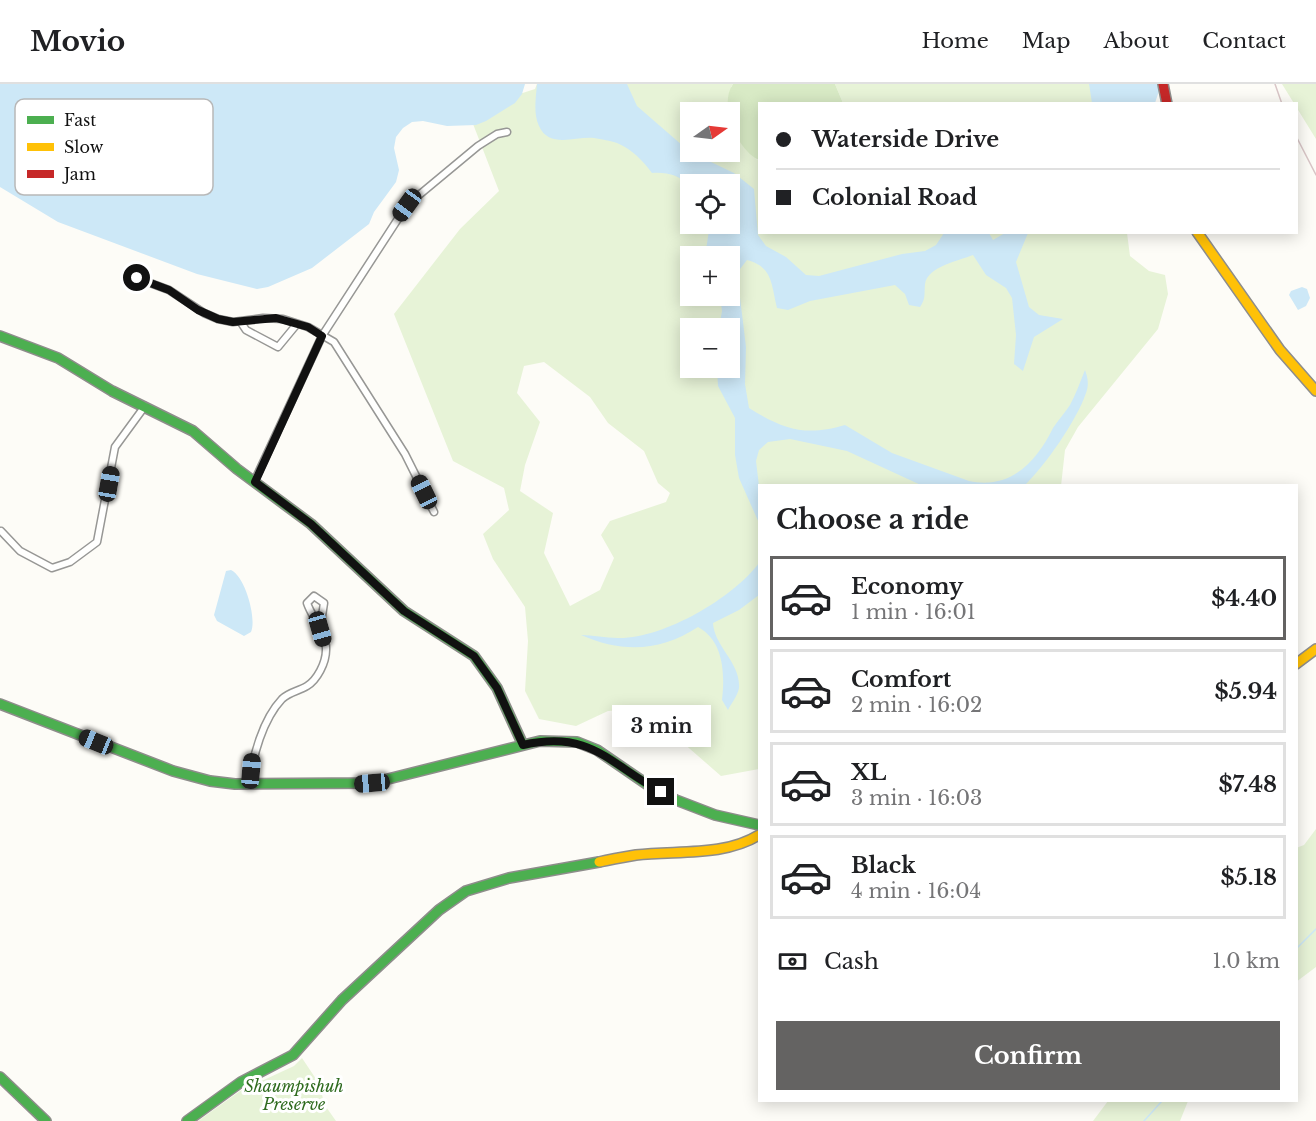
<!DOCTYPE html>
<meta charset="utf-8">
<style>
body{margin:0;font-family:"Libre Baskerville",serif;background:#f6f6f6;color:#202124;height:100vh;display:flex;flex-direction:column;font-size:22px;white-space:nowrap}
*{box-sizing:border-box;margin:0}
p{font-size:20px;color:#757577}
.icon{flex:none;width:33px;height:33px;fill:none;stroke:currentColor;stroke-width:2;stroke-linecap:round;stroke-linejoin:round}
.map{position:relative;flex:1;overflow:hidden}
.panel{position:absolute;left:758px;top:400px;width:540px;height:618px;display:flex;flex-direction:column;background:#fff;border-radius:0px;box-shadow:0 3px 15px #0003}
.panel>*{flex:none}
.hud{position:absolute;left:758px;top:18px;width:540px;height:132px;border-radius:0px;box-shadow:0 3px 15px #0003;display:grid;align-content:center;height:132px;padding:0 18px;background:#fff}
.needle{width:39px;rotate:76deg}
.tools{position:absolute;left:680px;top:18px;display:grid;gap:12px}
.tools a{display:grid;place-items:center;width:60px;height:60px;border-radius:0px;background:#fff;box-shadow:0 3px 15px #0003;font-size:30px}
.end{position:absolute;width:27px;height:27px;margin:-14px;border:8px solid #111;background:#fff;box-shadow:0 0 0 3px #fff}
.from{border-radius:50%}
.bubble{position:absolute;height:42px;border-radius:0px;background:#fff;box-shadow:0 3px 15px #0003;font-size:20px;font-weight:700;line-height:42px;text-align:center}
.car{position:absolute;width:18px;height:36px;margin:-18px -9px;border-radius:8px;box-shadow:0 0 4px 2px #0007;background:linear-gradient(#222 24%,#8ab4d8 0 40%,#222 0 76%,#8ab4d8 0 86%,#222 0)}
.hud b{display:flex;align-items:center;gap:21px;height:57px;font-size:22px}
.hud b+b{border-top:2px solid #e0e0e0}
.hud i{width:15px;height:15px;background:#202124}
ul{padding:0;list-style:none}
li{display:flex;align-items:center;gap:18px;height:84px;margin:0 12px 9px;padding:0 6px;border:3px solid #e0e0e0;border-radius:0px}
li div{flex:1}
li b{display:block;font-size:22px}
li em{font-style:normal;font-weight:700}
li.active{border-color:#646362}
li>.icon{width:54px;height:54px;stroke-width:1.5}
h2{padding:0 18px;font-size:27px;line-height:72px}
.pay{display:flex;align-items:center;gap:15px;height:66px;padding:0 18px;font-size:22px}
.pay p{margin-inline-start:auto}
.action{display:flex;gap:12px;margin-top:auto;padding:12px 18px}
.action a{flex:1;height:69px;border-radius:0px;background:#646362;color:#fff;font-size:24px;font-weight:700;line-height:69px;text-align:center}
header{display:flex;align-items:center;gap:36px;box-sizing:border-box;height:84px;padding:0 30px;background:#fff;border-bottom:2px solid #e0e0e0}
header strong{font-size:28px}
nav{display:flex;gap:33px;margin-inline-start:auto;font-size:21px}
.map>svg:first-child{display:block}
</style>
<header>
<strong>Movio</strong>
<nav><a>Home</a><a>Map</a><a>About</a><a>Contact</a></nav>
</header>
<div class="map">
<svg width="1316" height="1037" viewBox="0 0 1316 1037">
<rect width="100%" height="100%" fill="#fdfcf7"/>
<!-- green -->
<path fill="#e7f3d7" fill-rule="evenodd" d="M 537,0 L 733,0 L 731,3 L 756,75 L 759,76 L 759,148 L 1127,149 L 1130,172 L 1149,187 L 1165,191 L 1168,210 L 1158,245 L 1078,343 L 1065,366 L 1061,402 L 759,402 L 759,685 L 721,692 L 682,658 L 649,624 L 608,627 L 576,642 L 539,635 L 525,607 L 528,557 L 525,523 L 493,475 L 483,450 L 509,426 L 504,404 L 453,377 L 394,230 L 460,145 L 499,107 L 468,27 L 535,5 ZM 690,28 L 729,28 L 729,68 L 690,68 ZM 690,100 L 729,100 L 729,140 L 690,140 ZM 690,172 L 729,172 L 729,212 L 690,212 ZM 690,244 L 729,244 L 729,284 L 690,284 ZM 544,278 L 590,313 L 608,339 L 644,367 L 658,399 L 670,409 L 666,418 L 610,437 L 601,451 L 614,474 L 600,506 L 570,522 L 544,469 L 553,429 L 520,407 L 525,381 L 540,338 L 517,309 L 524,282 Z
M 835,0 L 1105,0 L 1115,19 L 843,19 Z
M 1282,0 L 1316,0 L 1316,55 Z
M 1316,745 L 1316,883 L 1296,898 L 1296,764 L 1304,761 Z
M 302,974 L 320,1001 L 324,1020 L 336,1037 L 198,1037 L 240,1007 L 294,982 Z
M 1108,1017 L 1188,1017 L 1180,1037 L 1093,1037 Z"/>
<!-- forest -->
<path fill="#d8eac5" d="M 733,0 L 835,0 L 843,19 L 759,20 L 759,76 C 737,66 718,21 733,0 Z"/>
<!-- water -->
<path fill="#cde8f7" d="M 0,0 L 525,0 L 522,10 L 515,19 L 486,37 L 476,41 L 447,42 L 423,37 L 412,38 L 403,44 L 396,53 L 394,64 L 399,86 L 396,98 L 374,128 L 369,140 L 312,184 L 268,203 L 257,205 L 197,190 L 58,138 L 0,103 Z
M 537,0 L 627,0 L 637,22 L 690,68 L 734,89 L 754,105 L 758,151 L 766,162 L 786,173 L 806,191 L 819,192 L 902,170 L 925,167 L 936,161 L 944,149 L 989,149 L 993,156 L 1005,149 L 1028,149 L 1016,178 L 1029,223 L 1039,231 L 1063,235 L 1034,253 L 1023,287 L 1014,280 L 1016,251 L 1012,214 L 1006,204 L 986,191 L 973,171 C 959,177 928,182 925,200 C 924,211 926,214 920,223 L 909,221 L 905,210 L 895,201 L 810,217 L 788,226 L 777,224 C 771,200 773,183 747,176 L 740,185 L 738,197 L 746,263 L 745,300 L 749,324 C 783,345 805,353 845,341 L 892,369 L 969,397 C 1011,406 1037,377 1053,344 C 1058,336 1065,329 1070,321 C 1076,310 1080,298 1085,286 C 1088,294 1089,301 1086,309 C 1077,336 1045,382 1024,402 L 923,402 L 847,367 L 790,355 L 768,358 L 759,366 L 756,377 L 759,402 L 759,439 L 739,394 L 735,371 L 735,334 L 718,302 L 717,284 L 729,284 L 729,244 L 719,244 L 722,227 L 720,212 L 729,212 L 729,172 L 705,172 L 710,140 L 729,140 L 729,100 L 690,100 L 690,103 C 680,91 667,88 652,89 C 642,76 633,66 617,59 C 611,57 601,55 594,54 C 576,52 549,65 539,42 C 533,30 536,13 537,0 Z
M 1089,0 L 1157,0 L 1159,7 L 1155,19 L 1092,19 Z
M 1302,203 L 1307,205 L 1310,214 L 1306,222 L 1298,226 L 1289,211 L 1291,207 Z
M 759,479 L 759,511 L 739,526 L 713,539 C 714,562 741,579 739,604 C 738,611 731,620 728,626 L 722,616 C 725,590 724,557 698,543 C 660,568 622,569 581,551 C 593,551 605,554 618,554 C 663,555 733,514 759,479 Z
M 231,486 C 245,492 257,535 251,548 L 244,552 L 217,537 L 214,531 L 226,487 Z"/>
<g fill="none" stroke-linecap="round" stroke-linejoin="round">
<!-- stream -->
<path stroke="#cde8f7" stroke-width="1.5" d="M 1296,865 L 1316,845
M 1144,1037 L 1162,1017"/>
<defs>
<path id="street" d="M 134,193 L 169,206 L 204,229 L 218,235 L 233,238 L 263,234 L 283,235 L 308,243 L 334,258 L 405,370 L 434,428
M 240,237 L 246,246 L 278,263 L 297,240
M 254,398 L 322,252 L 407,121 L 478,62 L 497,50 L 507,48
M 1,447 L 20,467 L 52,484 L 70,478 L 97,458 L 115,363 L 145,322
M 250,700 C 252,673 263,635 282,615 C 289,608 299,607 307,602 C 317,596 326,579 326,566 C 327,550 312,534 307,519 L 314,512 L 324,519 L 320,545"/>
<path id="fast" d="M 0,252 L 58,274 L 112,307 L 193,347 L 237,385 L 311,440 L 404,527 L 474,572 L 497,604 L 523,661
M 0,620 L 173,687 L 210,697 L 235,700 L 372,699 L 540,657 L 577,658 L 597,666 L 648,701 L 676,716 L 715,731 L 759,741
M 0,993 L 46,1037
M 187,1037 L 241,998 L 293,971 L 342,916 L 439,826 L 466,807 L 509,794 L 599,778"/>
<path id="slow" d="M 1197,148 L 1280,266 L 1316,307
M 1296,580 L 1316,565
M 599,778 C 612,775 624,773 636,771 C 677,766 723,773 759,751"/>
<path id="jam" d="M 1163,0 L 1167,20"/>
</defs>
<!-- street casing -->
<use href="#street" stroke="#979795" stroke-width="9"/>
<!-- fast casing -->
<use href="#fast" stroke="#8e8d8b" stroke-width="12"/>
<!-- slow casing -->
<use href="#slow" stroke="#8e8d8b" stroke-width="12"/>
<!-- jam casing -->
<use href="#jam" stroke="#8e8d8b" stroke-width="12"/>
<!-- street -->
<use href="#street" stroke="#fffffe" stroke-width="6"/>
<!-- fast -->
<use href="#fast" stroke="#4caf50" stroke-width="9"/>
<!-- slow -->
<use href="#slow" stroke="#ffc107" stroke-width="9"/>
<!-- jam -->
<use href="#jam" stroke="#c62828" stroke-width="9"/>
<!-- rail -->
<path stroke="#d9c6c7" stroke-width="1.5" d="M 1275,0 L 1282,20
M 1296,52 L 1316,91"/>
</g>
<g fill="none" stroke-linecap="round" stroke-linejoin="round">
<!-- route -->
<path stroke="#111" stroke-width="8" d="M 137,194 L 169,206 L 198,226 L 218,235 L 233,238 L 276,234 L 308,243 L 322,252 L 255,398 L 311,440 L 404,527 L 474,572 L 497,604 L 523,661 C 591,646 608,679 661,708"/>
</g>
<g text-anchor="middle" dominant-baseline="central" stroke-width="6" stroke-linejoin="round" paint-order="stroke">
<!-- park labels -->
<g font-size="16" font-style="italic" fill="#2f6b1f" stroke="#fff">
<text x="294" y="1002">Shaumpishuh<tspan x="294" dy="18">Preserve</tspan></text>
</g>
</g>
<!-- legend -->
<rect x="15" y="15" width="198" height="96" rx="9" fill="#fff" stroke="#b8b8b8" stroke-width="1.5"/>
<rect x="27" y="32" width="27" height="8" fill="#4caf50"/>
<rect x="27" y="59" width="27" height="8" fill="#ffc107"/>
<rect x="27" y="86" width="27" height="8" fill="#c62828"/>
<g font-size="16" fill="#111">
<text x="64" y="42">Fast</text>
<text x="64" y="69">Slow</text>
<text x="64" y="96">Jam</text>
</g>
</svg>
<div class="tools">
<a><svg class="needle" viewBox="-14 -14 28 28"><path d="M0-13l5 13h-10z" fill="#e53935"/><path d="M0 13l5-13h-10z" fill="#757577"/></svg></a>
<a><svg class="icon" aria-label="locate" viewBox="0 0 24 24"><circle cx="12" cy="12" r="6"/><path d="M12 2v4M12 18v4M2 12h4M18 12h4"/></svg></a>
<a>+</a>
<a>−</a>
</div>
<i class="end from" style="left:137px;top:194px"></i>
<i class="end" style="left:661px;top:708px"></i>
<div class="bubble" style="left:612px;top:621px;width:99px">3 min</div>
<i class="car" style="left:407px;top:121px;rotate:216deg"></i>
<i class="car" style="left:109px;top:400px;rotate:10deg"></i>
<i class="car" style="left:424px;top:408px;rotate:334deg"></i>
<i class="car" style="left:320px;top:545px;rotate:164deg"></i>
<i class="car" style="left:96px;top:658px;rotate:292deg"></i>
<i class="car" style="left:251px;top:687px;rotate:5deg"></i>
<i class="car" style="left:372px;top:699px;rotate:265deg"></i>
<div class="hud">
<b><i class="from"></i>Waterside Drive</b>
<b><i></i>Colonial Road</b>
</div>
<section class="panel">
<h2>Choose a ride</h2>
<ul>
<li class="active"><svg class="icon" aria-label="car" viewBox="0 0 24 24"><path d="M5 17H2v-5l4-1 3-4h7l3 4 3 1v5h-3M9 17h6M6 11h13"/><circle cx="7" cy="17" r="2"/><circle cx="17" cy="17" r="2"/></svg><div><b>Economy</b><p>1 min · 16:01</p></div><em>$4.40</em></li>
<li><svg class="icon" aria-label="car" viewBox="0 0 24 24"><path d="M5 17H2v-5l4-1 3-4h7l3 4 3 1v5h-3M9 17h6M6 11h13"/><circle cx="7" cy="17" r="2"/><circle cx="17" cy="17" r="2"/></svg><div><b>Comfort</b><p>2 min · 16:02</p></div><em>$5.94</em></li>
<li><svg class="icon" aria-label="car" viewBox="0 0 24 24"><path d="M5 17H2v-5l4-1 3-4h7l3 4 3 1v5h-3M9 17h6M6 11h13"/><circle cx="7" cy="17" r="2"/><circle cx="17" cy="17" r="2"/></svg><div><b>XL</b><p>3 min · 16:03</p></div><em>$7.48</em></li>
<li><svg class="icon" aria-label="car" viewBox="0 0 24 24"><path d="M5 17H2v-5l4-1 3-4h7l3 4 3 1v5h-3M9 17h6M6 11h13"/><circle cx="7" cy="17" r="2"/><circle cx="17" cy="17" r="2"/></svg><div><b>Black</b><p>4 min · 16:04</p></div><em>$5.18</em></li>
</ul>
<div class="pay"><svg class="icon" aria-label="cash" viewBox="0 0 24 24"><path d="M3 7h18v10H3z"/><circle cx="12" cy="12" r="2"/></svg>Cash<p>1.0 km</p></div>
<div class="action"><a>Confirm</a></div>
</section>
</div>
